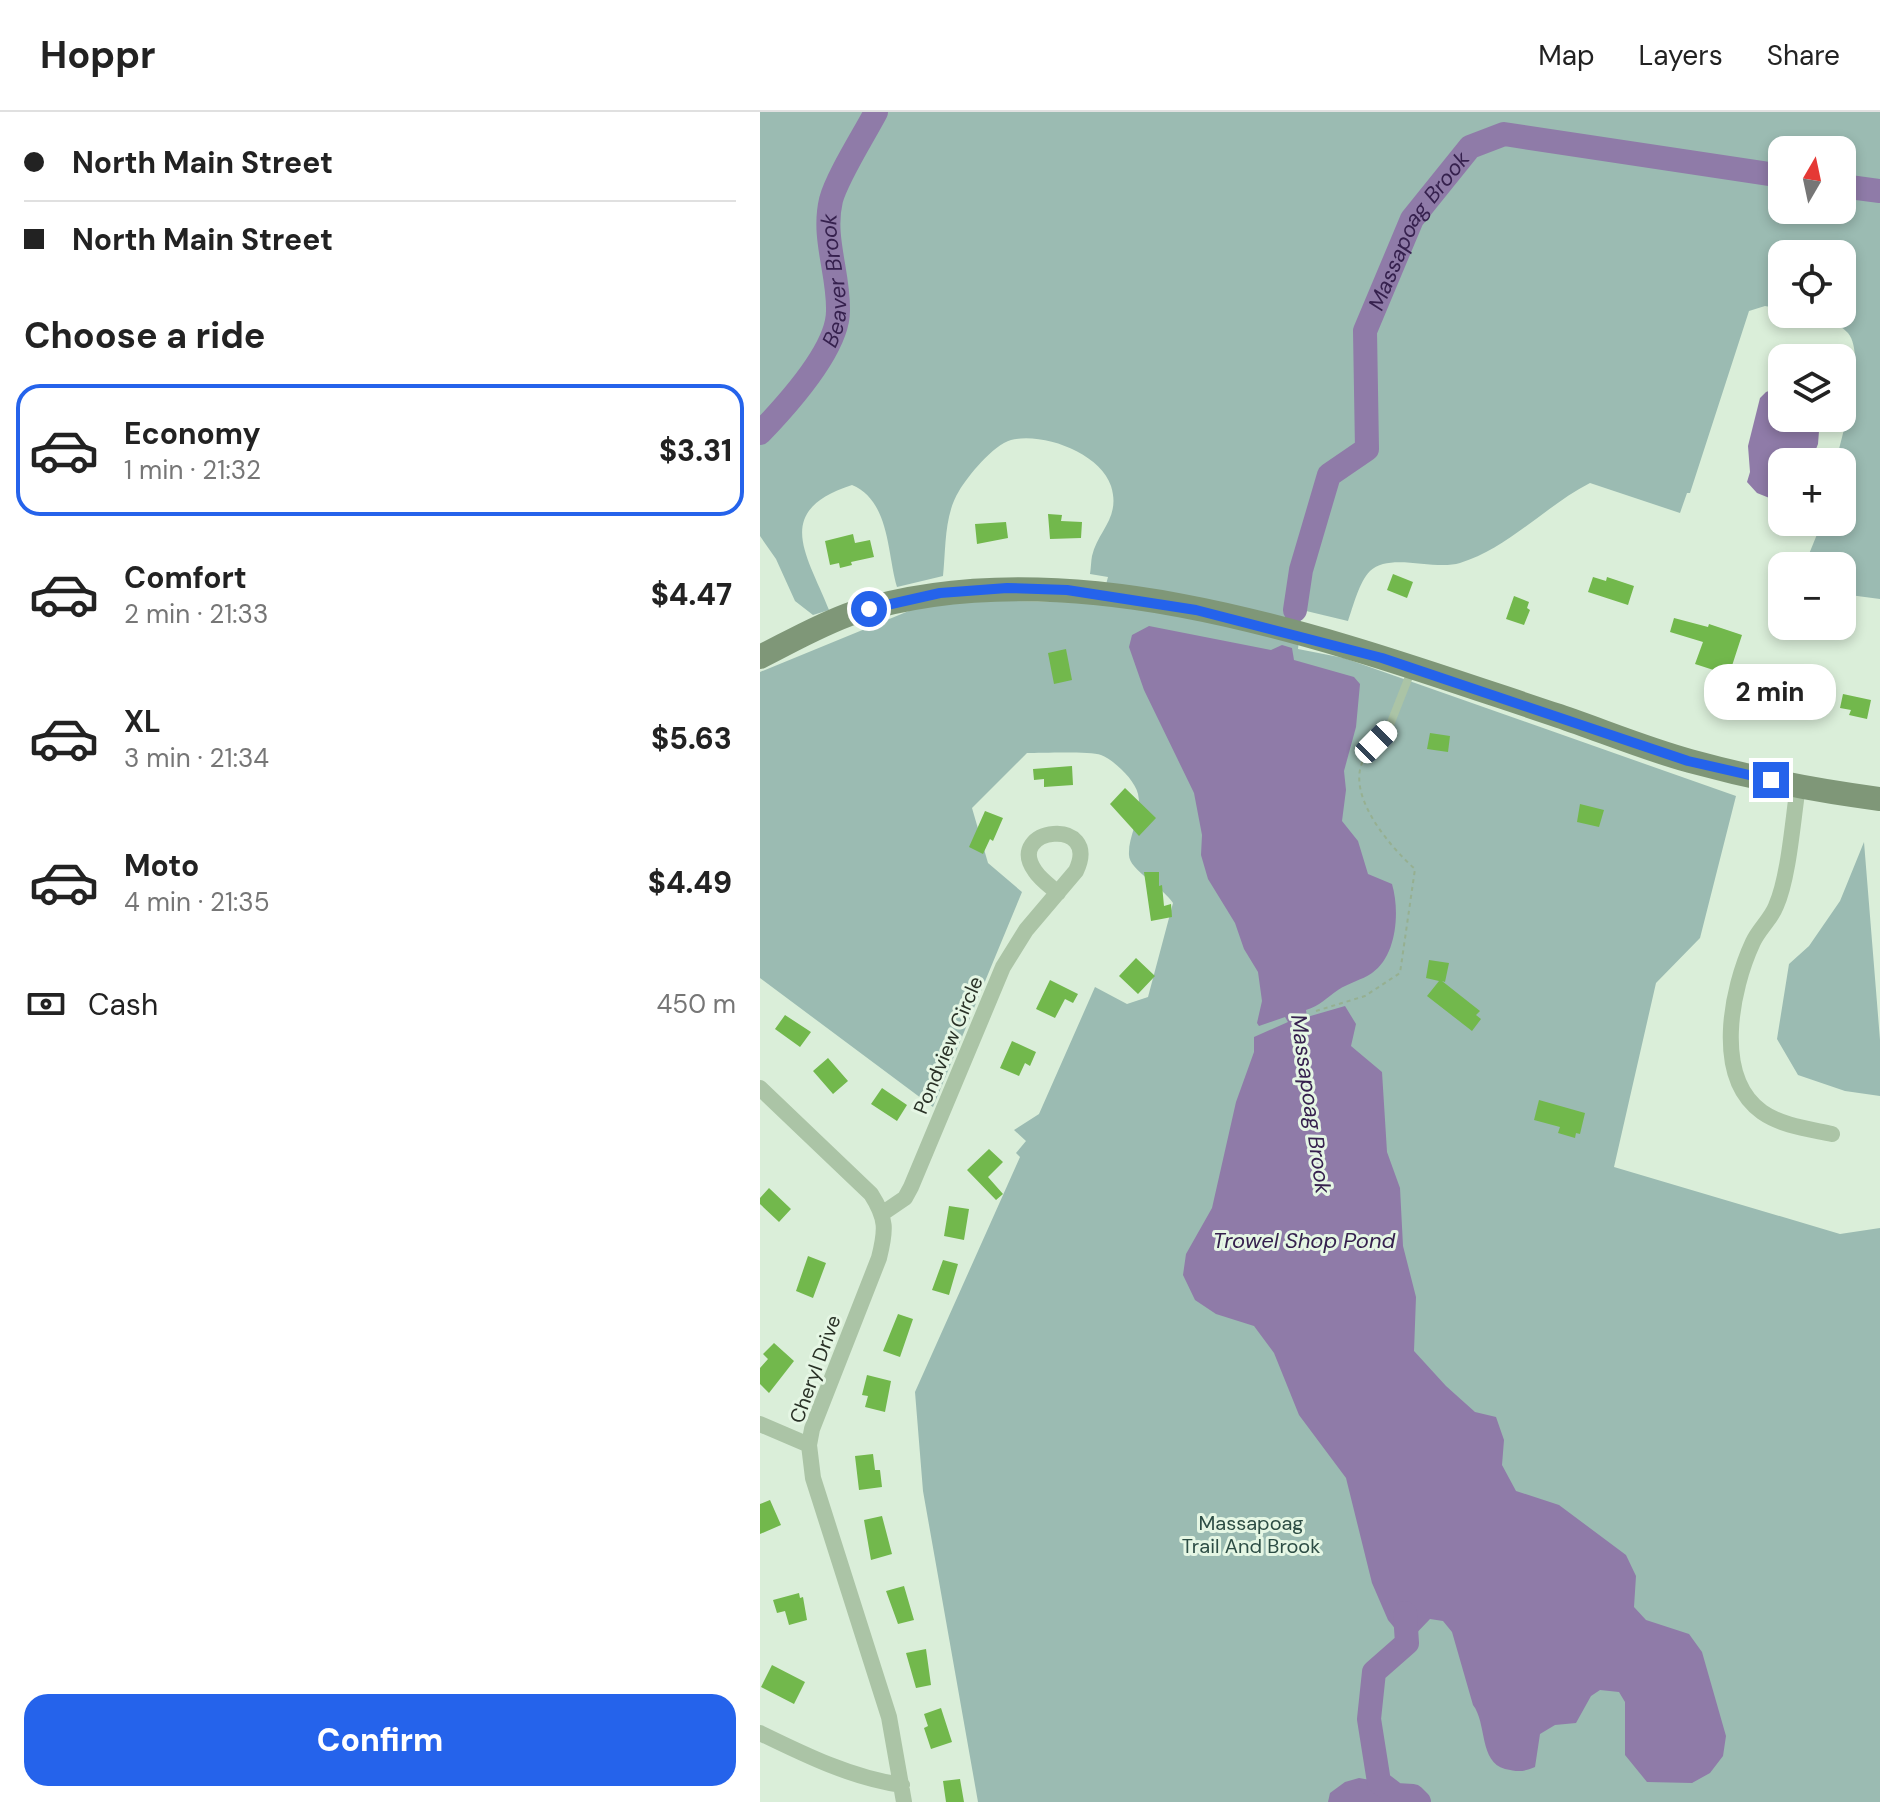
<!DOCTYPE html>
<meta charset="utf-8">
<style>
body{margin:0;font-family:"DM Sans",sans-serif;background:#f6f6f6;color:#222;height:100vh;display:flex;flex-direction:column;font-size:30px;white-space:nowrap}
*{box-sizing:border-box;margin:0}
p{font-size:26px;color:#767676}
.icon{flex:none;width:44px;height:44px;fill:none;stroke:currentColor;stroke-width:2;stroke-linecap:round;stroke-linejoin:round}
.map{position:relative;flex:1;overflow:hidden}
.panel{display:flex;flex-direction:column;background:#fff;width:760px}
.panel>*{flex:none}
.hud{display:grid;align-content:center;height:176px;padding:0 24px;background:#fff}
.needle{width:52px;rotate:9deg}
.fabs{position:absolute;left:1008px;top:24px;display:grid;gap:16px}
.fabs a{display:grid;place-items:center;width:88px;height:88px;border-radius:16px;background:#fff;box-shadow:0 4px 12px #0003;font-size:40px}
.end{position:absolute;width:36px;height:36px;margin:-18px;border:10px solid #2563eb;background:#fff;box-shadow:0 0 0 4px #fff}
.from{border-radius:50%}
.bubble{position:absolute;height:56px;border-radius:24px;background:#fff;box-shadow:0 4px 12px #0003;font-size:26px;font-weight:800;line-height:56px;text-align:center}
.car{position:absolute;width:24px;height:48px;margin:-24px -12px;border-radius:10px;box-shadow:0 0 6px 2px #0007;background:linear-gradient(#fff 24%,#345 0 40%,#fff 0 76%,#345 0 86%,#fff 0)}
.hud b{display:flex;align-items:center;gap:28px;height:76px;font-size:30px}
.hud b+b{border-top:2px solid #e0e0e0}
.hud i{width:20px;height:20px;background:#222}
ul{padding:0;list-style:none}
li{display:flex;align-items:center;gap:24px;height:132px;margin:0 16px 12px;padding:0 8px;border:4px solid transparent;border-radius:24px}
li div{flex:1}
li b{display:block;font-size:30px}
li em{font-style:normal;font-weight:800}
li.current{border-color:#2563eb}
li>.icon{width:72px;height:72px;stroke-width:1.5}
h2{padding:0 24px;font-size:36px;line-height:96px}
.pay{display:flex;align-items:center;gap:20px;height:88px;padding:0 24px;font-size:30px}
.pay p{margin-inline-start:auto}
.action{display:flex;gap:16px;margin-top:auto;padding:16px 24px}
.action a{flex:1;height:92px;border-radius:24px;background:#2563eb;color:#fff;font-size:32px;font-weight:800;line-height:92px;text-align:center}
header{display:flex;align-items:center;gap:48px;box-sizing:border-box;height:112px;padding:0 40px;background:#fff;border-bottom:2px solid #e0e0e0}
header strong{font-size:38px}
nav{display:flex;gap:44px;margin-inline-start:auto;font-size:28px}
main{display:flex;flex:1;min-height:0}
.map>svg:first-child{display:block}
</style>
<header>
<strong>Hoppr</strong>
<nav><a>Map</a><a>Layers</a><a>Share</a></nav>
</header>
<main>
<section class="panel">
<div class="hud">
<b><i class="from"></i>North Main Street</b>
<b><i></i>North Main Street</b>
</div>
<h2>Choose a ride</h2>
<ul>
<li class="current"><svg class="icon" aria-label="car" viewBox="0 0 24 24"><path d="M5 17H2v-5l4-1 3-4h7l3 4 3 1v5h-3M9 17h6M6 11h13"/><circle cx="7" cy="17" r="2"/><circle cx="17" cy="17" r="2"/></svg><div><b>Economy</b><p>1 min · 21:32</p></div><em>$3.31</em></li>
<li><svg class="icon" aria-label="car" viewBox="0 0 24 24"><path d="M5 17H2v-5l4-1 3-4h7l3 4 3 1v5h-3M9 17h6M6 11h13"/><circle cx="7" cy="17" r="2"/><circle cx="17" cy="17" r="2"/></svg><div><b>Comfort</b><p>2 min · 21:33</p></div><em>$4.47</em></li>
<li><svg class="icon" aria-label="car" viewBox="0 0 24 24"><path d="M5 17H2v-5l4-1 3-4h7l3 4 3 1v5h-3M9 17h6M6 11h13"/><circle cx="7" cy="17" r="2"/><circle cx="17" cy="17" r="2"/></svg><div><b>XL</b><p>3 min · 21:34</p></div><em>$5.63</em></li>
<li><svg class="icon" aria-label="car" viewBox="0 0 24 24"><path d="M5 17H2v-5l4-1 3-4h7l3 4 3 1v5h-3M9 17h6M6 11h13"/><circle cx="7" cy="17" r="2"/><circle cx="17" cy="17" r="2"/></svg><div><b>Moto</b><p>4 min · 21:35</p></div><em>$4.49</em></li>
</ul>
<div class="pay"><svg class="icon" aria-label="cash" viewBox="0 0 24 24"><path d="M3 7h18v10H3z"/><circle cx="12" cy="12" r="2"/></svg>Cash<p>450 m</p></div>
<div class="action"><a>Confirm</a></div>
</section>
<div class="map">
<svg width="1120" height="1690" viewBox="0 0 1120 1690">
<rect width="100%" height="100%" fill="#daeed9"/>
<!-- green -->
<path fill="#9bbbb2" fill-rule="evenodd" d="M 0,0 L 1120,0 L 1120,487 L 1082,482 L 1082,454 L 1046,454 L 1047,447 L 1062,410 L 1082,410 L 1082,350 L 1076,350 C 1082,322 1107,244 1088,221 C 1078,210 1063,207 1049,202 L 1082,202 L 1082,142 L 1022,142 L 1022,197 L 1005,194 L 989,199 L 930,381 L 927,381 L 920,401 L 830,371 C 785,394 749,436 700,451 C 674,459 630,440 610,459 C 599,470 593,495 588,509 L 542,498 L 538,537 L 584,546 L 976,684 L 940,826 L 896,871 L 854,1055 L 1080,1122 L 1120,1116 L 1120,1690 L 218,1690 L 163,1379 L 155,1280 L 260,1045 L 256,1041 L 266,1029 L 254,1018 L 279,1002 L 335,875 L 367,892 L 388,885 L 413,791 C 403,775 369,758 369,743 C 368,722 383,704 378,682 C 375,668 354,648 341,643 C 330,639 282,641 267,641 L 212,696 L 228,751 L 262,780 L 173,995 L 0,866 L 0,560 L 178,487 L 341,491 L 348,465 L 330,462 C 331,456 331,449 332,444 C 338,418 361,406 351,374 C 340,341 283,320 251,328 C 233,333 208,364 199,379 C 184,403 186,436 183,464 L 137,475 C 127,441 130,389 92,373 C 12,399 47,442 69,498 L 53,503 L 35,489 L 16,447 L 0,424 ZM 1022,38 L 1082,38 L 1082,98 L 1022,98 Z
M 1104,730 L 1120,928 L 1120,984 L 1085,979 L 1038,963 L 1017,927 L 1029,852 L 1049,834 L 1080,789 Z"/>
<!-- water -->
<path fill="#8f7ba8" d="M 1022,274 L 1022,306 L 1060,306 L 1058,332 L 1051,350 L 1022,350 L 1022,391 L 997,381 L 987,370 L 990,360 L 988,334 L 1000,286 L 1006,280 Z
M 389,514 L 511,538 L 522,533 L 532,536 L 534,548 L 594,565 L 600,572 L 596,615 L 584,659 L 586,678 L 582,709 L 598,729 L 608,762 L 632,772 C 640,799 637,844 612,861 C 602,868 588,871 578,878 C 566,886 560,894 546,898 L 547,905 L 585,894 L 596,912 L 591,934 L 622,960 L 627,1040 L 640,1076 L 643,1134 L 656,1185 L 654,1239 L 686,1274 L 715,1300 L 736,1305 L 744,1328 L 742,1353 L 756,1379 L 799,1393 L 866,1443 L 876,1464 L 874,1495 L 886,1508 L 929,1522 L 942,1540 L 966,1624 L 963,1644 L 950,1661 L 932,1671 L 887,1670 L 865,1643 L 865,1590 L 859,1580 L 840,1578 L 831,1584 L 816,1611 L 795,1613 L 780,1622 L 775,1655 C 763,1660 758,1660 745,1657 C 719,1650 727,1611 713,1593 L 692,1520 L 683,1509 L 670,1507 L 647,1531 L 628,1508 L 612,1471 L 586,1366 L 539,1303 L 514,1241 L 494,1214 L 456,1202 L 435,1188 L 423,1163 L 426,1142 L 452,1096 L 476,990 L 494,940 L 494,925 L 528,910 L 525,905 L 499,914 L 497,911 L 502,889 L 498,860 L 484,837 L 475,811 L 448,767 L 441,743 L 442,723 L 434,681 L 384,578 L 369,535 L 372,523 Z
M 599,1666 C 619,1669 629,1673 641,1690 L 568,1690 L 570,1681 L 585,1670 Z"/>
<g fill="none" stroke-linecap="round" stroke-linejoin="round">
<!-- river -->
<g stroke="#8f7ba8" stroke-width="24">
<path d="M 1082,74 L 1120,79"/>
<path id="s1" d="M 0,321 C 26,294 78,237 78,199 C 79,161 62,126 71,88 C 77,65 104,23 116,0"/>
<path id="s2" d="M 535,498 L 541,458 L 569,363 L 607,337 L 605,219 L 652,107 L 710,35 L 744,22 L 1022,64"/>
<path d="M 645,1501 L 647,1531 L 614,1560 L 609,1607 L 619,1670 L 636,1683 L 653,1684 L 659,1690"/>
</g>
</g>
<!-- building -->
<path fill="#72b84c" d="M 288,402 L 302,403 L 301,409 L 322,410 L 321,426 L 290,427 Z
M 246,410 L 248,426 L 217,432 L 215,412 Z
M 93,422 L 95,431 L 110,428 L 114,445 L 91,450 L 92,453 L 80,456 L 79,451 L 70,453 L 65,429 Z
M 633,462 L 653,470 L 647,486 L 627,478 Z
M 833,465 L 846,469 L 847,465 L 874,474 L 868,493 L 828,480 Z
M 754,484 L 769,490 L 767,496 L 770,498 L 764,513 L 746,507 Z
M 914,506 L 948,515 L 949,512 L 982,523 L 969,563 L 935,552 L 943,530 L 910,520 Z
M 306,537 L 312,568 L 294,572 L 288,541 Z
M 969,564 L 979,567 L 977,575 L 984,577 L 973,608 L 960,604 L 963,595 L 960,594 Z
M 1083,582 L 1111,588 L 1107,607 L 1089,603 L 1091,598 L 1080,596 Z
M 670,621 L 690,624 L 688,640 L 667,637 Z
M 312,654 L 313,673 L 284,675 L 284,667 L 274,668 L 273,657 Z
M 365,676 L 396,706 L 379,724 L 350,692 Z
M 820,692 L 844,698 L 839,715 L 817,710 Z
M 225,699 L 243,706 L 233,729 L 230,727 L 223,742 L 209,735 Z
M 384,760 L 399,760 L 399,774 L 402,773 L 404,794 L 411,792 L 412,805 L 391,809 Z
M 376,846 L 395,864 L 378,882 L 359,864 Z
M 669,848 L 689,851 L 685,870 L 682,869 L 720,899 L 716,903 L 721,907 L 712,919 L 667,884 L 679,869 L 666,866 Z
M 290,868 L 318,882 L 313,891 L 305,887 L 295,906 L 276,897 Z
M 25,903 L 51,920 L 40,935 L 15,917 Z
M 252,929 L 276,940 L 270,954 L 265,951 L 259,964 L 240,956 Z
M 68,946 L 88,969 L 73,982 L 53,959 Z
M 122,976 L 147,993 L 137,1009 L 111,992 Z
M 779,988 L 825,1001 L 820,1022 L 816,1021 L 815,1026 L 798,1021 L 800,1015 L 774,1008 Z
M 229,1037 L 243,1050 L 228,1065 L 243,1082 L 236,1088 L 207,1058 Z
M 9,1076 L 31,1097 L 19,1110 L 0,1092 L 0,1086 Z
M 189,1094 L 209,1097 L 204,1128 L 184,1124 Z
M 48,1144 L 66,1151 L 53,1186 L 36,1179 Z
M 183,1148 L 198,1152 L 189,1183 L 172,1178 Z
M 138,1202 L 153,1207 L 140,1245 L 123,1239 Z
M 14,1231 L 34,1249 L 9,1281 L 0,1272 L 0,1256 L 8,1247 L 3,1242 Z
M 107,1263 L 131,1269 L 125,1300 L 105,1295 L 108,1284 L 102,1283 Z
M 113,1342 L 115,1358 L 120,1358 L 122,1375 L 99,1378 L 95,1344 Z
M 10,1388 L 21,1413 L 0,1422 L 0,1392 Z
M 122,1404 L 132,1442 L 111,1448 L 104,1408 Z
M 144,1474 L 154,1508 L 138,1512 L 126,1479 Z
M 39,1481 L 40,1486 L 43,1485 L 47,1508 L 29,1513 L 25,1499 L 17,1501 L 13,1488 Z
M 166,1537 L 171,1573 L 156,1576 L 146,1541 Z
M 12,1553 L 45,1570 L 34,1592 L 1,1575 Z
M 181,1596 L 192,1630 L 171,1637 L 164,1616 L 168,1614 L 164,1602 Z
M 200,1667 L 204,1690 L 186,1690 L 183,1669 Z"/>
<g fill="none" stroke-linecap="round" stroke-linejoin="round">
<!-- path -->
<path stroke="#96b091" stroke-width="2" stroke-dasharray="4 4" stroke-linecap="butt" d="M 556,899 L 605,884 L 640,861 L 655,757 C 629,734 579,676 608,641"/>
<!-- lane -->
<path stroke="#abc4a6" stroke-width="8" d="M 616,630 L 628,618 L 652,557"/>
<!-- street -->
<path stroke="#abc4a6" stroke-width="16" d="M 1038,674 C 1033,706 1029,765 1016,794 C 1011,807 999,817 993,830 C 971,877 953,965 1002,1000 C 1022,1014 1049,1017 1072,1022
M 0,976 L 111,1082 C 127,1107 126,1118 119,1146 L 52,1317 L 49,1333 L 53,1366 L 129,1605 L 144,1690
M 123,1101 L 145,1086 L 151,1075 L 243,855 L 266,818 L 316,759 C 342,704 244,715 275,759 C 280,767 290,774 298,781
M 0,1312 L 49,1333
M 0,1621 C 45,1643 92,1666 142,1673"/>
<!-- secondary -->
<path stroke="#7f9778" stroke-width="24" d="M 0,545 C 30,530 61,512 93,501 C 317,430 585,533 799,604 C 843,619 886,637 930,649 C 992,666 1056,679 1120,687"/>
</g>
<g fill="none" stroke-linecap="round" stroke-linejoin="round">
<!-- route -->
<path stroke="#2563eb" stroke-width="10" d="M 109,497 L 180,481 L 247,476 L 307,478 L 436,498 L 622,546 L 928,649 L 1011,668"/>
</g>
<g text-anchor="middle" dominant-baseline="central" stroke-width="6" stroke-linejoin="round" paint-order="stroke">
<!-- street labels -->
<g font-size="20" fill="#293126" stroke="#e5f6e4">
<text transform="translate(188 933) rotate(-67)">Pondview Circle</text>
<text transform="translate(55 1257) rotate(-70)">Cheryl Drive</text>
</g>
<!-- park labels -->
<g font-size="20" fill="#2d4d45" stroke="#e5f6e4">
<text x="491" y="1411">Massapoag<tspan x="491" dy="23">Trail And Brook</tspan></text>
</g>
<!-- water labels -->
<g font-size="22" font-style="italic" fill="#36214e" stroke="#e5f6e4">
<text stroke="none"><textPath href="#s2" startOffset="418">Massapoag Brook</textPath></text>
<text stroke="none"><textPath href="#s1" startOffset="178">Beaver Brook</textPath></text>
<text transform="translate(551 992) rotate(82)">Massapoag Brook</text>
<text x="544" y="1128">Trowel Shop Pond</text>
</g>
</g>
</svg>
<div class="fabs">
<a><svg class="needle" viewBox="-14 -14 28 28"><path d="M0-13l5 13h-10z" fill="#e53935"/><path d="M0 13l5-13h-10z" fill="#767676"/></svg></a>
<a><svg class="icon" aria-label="locate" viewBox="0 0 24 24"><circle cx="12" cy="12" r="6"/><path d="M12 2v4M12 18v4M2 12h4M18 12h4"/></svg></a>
<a><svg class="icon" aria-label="layers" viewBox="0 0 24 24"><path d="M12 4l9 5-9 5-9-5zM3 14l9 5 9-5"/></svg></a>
<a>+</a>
<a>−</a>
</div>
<i class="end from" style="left:109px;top:497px"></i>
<i class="end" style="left:1011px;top:668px"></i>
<div class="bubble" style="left:944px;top:552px;width:132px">2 min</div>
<i class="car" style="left:616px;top:630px;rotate:45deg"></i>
</div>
</main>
